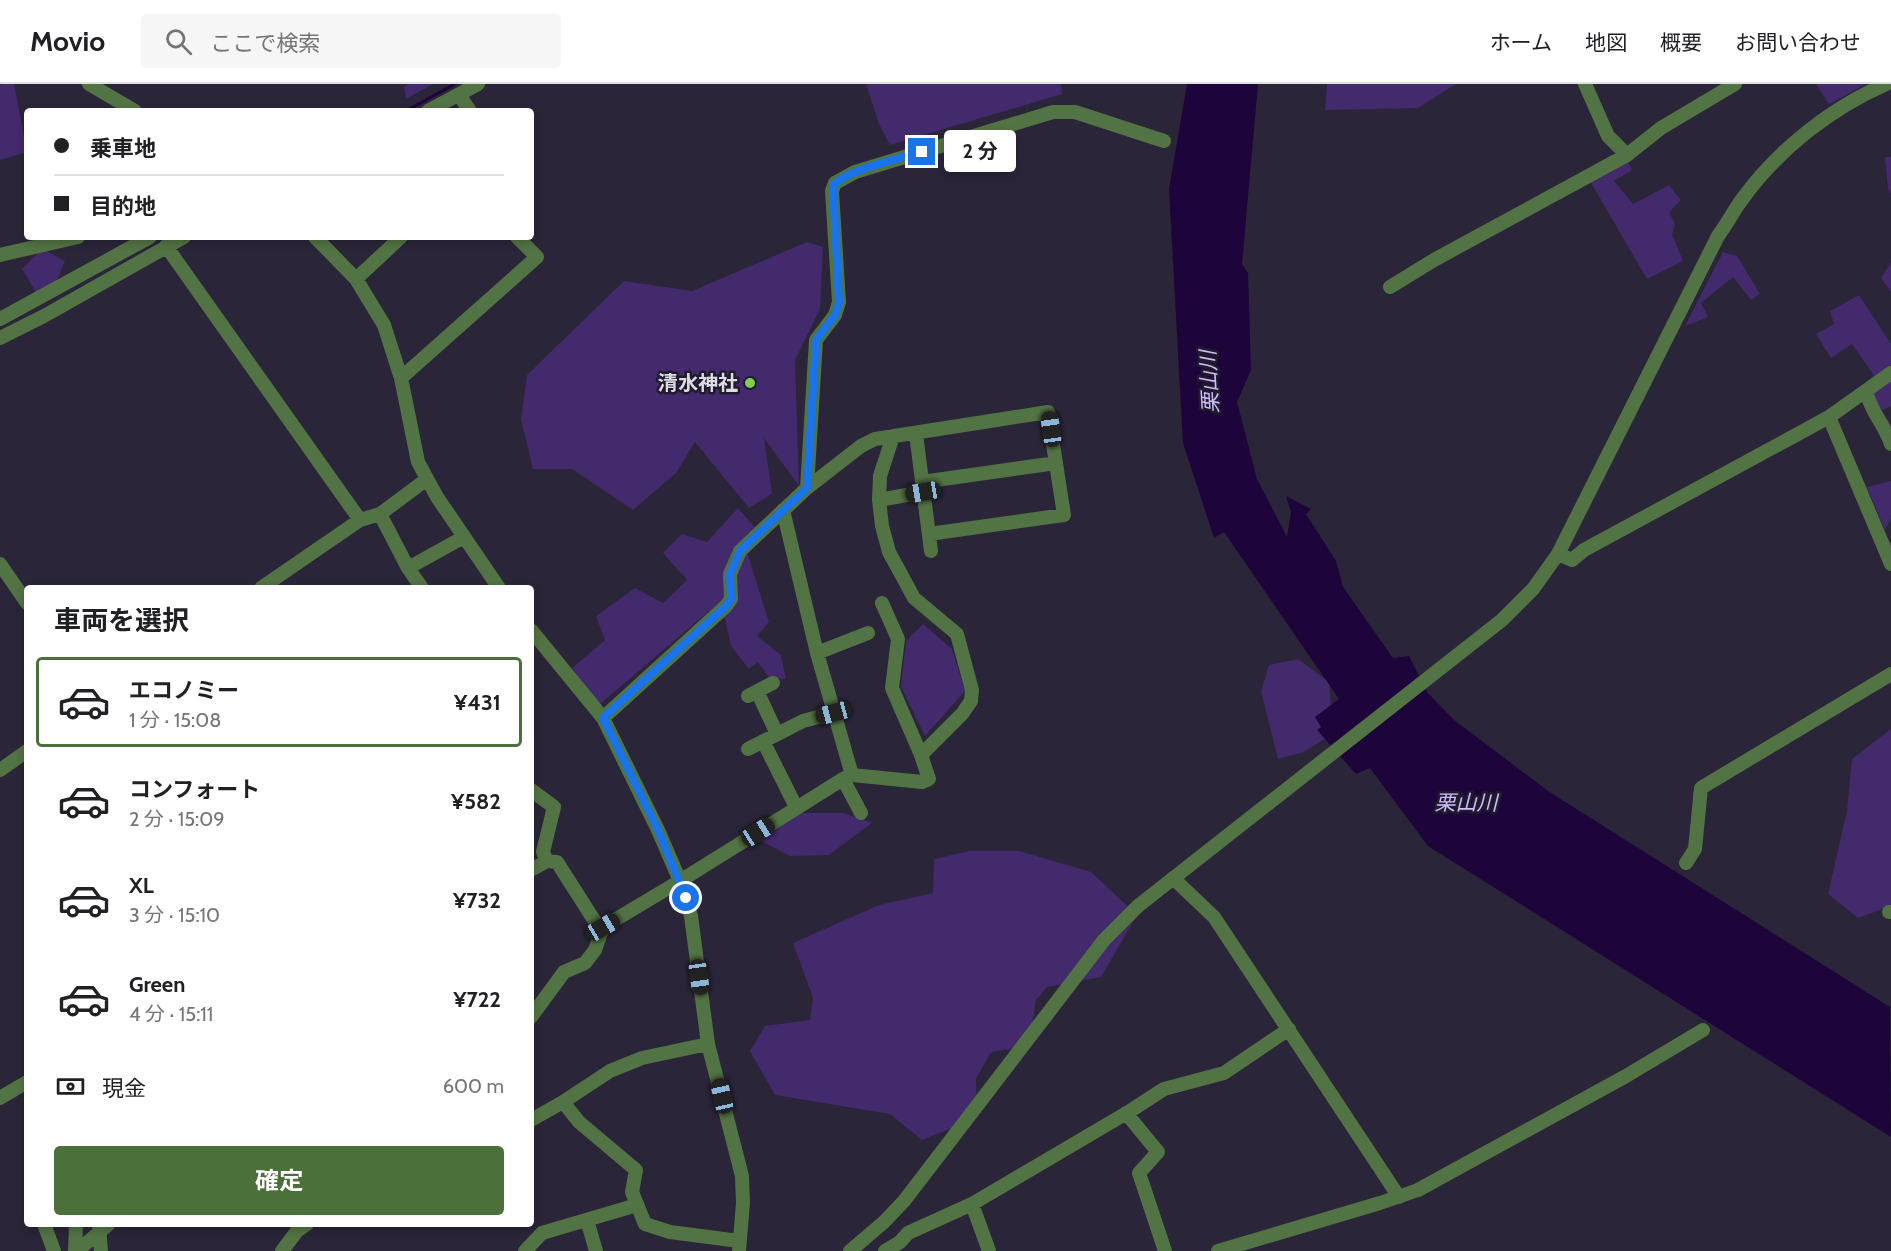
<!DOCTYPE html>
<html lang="ja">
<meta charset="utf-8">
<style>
body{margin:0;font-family:Cabin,"Noto Sans JP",sans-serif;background:#f6f6f6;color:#202124;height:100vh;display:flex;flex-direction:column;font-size:22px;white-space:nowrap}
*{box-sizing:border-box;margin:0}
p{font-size:20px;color:#757577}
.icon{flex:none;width:33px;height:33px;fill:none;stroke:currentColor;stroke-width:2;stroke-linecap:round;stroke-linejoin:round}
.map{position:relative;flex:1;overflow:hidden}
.sheet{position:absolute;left:24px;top:501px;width:510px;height:642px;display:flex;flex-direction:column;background:#fff;border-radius:6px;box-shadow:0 3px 9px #0003}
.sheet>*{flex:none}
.hud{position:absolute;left:24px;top:24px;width:510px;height:132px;border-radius:6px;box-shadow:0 3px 9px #0003;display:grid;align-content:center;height:132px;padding:0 30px;background:#fff}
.end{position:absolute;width:27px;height:27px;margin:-14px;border:8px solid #1a73e8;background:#fff;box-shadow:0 0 0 3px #fff}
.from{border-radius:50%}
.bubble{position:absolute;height:42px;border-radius:6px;background:#fff;box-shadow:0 3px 9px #0003;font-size:20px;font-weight:700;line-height:42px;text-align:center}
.car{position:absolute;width:18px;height:36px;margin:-18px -9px;border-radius:8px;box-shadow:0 0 4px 2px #0007;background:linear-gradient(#222 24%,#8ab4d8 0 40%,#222 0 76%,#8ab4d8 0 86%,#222 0)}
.hud b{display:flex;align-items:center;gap:21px;height:57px;font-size:22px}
.hud b+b{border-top:2px solid #e0e0e0}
.hud i{width:15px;height:15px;background:#202124}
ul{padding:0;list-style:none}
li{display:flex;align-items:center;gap:18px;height:90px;margin:0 12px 9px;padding:0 18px;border:3px solid transparent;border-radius:6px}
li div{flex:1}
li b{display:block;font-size:22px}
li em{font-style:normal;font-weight:700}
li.current{border-color:#4b7039}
li>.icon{width:54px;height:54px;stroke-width:1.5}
h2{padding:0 30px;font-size:27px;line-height:72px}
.pay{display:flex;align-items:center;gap:15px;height:66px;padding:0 30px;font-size:22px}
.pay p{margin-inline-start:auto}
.button{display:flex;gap:12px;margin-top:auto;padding:12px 30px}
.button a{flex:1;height:69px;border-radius:6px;background:#4b7039;color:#fff;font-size:24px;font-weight:700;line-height:69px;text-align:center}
header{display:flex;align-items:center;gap:36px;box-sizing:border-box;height:84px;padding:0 30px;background:#fff;border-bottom:2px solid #e0e0e0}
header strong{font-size:28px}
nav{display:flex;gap:33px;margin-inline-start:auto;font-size:21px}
.search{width:420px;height:54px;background:#f6f6f6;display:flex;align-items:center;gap:15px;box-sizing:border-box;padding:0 21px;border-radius:6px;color:#757577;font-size:22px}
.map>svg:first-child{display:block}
</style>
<header>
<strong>Movio</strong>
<div class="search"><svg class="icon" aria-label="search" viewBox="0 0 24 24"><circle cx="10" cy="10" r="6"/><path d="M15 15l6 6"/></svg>ここで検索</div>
<nav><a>ホーム</a><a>地図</a><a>概要</a><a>お問い合わせ</a></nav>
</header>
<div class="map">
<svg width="1891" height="1167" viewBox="0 0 1891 1167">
<rect width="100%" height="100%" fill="#2a2538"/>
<!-- green -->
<path fill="#432a6c" d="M 3,0 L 14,0 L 27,68 L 0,76 L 0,1 Z
M 408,0 L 433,0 L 406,15 L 404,3 Z
M 866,0 L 1061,0 L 1062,10 L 890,61 L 879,40 Z
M 1327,0 L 1456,0 L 1418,24 L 1325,26 Z
M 1816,0 L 1866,0 L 1829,20 Z
M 1885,73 L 1891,73 L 1891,110 L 1888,105 Z
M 1627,76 L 1632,86 L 1614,97 L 1633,120 L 1669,101 L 1681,116 L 1669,128 L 1675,140 L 1672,150 L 1683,177 L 1647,195 L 1590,97 Z
M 807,158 L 823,163 L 820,225 L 795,276 L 799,402 L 764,354 L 772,410 L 749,424 L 695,358 L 676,389 L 633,426 L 572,385 L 533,385 L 521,335 L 527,291 L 624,197 L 692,207 Z
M 42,165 L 65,177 L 57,196 L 37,210 L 22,185 Z
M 1723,168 L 1737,172 L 1760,210 L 1751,216 L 1733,193 L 1701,219 L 1708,233 L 1685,242 Z
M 1891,178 L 1891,208 L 1881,194 Z
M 1859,211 L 1891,260 L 1891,283 L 1875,293 L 1852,260 L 1831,274 L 1816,250 L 1834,240 L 1830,227 Z
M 1891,296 L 1891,322 L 1881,327 L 1870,309 Z
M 1891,397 L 1891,434 L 1885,446 L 1867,403 Z
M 738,424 L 757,446 L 747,468 L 769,538 L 757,552 L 781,571 L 786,595 L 769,594 L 758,578 L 749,585 L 731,562 L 725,535 L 709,527 L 599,621 L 572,584 L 605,556 L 596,532 L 635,504 L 663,519 L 687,496 L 663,469 L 682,450 L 707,458 Z
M 923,540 L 952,565 L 965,607 L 925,652 L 901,603 L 906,557 Z
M 1298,575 L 1329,598 L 1333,649 L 1304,668 L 1278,675 L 1261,607 L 1269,581 Z
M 1891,645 L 1891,822 L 1858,834 L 1828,810 L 1847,727 L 1852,675 Z
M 801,729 L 843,729 L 872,739 L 829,771 L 790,772 L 755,754 Z
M 970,767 L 1019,767 L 1091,788 L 1137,831 L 1101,893 L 1047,903 L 1036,916 L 1029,962 L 991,968 L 976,995 L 977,1034 L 922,1056 L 890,1030 L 775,1011 L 750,967 L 765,942 L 810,936 L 813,914 L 793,859 L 879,821 L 933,809 L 934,775 Z"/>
<!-- water -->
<path fill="#1d053b" d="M 1187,0 L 1258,0 L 1242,180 L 1248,189 L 1251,286 L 1237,318 L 1257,395 L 1287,453 L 1291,428 L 1286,412 L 1311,425 L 1306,430 L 1336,477 L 1343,503 L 1393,574 L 1409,572 L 1427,608 L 1454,636 L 1548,707 L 1890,923 L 1891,1053 L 1428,762 L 1370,684 L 1356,690 L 1317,646 L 1321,643 L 1315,633 L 1339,615 L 1224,448 L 1214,454 L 1183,359 L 1169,105 Z"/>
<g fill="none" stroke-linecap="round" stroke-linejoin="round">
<!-- stream -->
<path stroke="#1d053b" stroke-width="3" d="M 406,27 L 455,0"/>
<!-- minor -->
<path stroke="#527343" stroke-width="14" d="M 89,0 L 135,27
M 1585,0 L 1608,52 L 1627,71
M 459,11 L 470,27
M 428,27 L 478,0
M 315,153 L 356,195 L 384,241 L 401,294 L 418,378 L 437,413 L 499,504
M 166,162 L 360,436
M 0,171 L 78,153
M 356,195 L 401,153
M 1390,203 L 1434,176 L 1627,71 L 1661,44 L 1735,0
M 0,235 L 150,153
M 0,254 L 44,232 L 184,153
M 401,294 L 537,173 L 517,153
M 1866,307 C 1871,329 1884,339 1891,360
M 1829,333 L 1891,480
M 916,350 L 931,467
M 893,352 L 880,392 L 879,416 L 882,442 L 889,468 L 914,514 L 957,550 L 972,606 L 971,617 L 962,630 L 921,671
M 922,398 L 1056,379
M 807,404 L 816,256 L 835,231 L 839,218 L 832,107 L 835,99 L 855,88 L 1053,28 L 1075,28 L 1164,57
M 879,416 L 923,408
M 783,426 L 817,569 L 852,691
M 380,430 L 408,484 L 422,504
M 1558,470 L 1572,476 L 1584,466 L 1829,333 L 1891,289
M 0,480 L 27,519
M 408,484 L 464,453
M 261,504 L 360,436 L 380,430 L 427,395
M 531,546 L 603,634 L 658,746 L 680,797 L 691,832 L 708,960 L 742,1092 L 743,1119 L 739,1167
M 817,569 L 868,549
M 757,607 L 777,650
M 748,612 L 773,599
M 603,634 L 726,522 L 731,515 L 730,490 L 740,467 L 807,404 L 861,362 L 875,355 L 1048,328 L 1064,431 L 929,450
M 763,657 L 796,723
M 748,665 L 803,637 L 833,629
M 0,686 L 27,667
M 843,695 L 861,729
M 531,706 L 554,723 L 543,768 L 547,777
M 1686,779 L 1695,765 L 1701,704 L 1891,590
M 531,786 L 547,777 L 557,778 L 601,847
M 1173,794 L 1214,833 L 1399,1113
M 1889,828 L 1891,828
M 531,933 L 564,888 L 585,879 L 595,866 L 603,843 L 680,797 L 843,695 L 852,691 L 922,698 L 929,695 L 921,671 L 892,604 L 898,555 L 882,519
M 0,1014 L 27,998
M 563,1018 L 579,1038 L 636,1086 L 632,1108 L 645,1140 L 670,1148 L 739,1157
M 1126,1029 L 1158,1068 L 1139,1089 L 1165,1167
M 531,1036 L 563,1018 L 610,987 L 642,974 L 708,960
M 972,1120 L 989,1167
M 587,1136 L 596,1167
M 44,1140 L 54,1167
M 99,1142 L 101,1167
M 75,1167 L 76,1140
M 77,1167 L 109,1140
M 282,1167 L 297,1147 L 307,1140
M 525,1167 L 542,1149 L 637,1121
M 850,1167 L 884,1138 L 904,1117 L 1104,856 L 1138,822 L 1502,536 L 1533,505 L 1558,470 L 1718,152 C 1727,140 1734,126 1743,114 C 1779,65 1831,24 1886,0
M 885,1167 L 900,1158 L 908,1149 L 972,1120 L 1130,1027 L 1164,1005 L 1224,989 L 1289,945
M 1218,1167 L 1380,1119 L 1418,1106 L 1626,992 L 1703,946"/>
</g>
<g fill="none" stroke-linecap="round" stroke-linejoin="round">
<!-- route -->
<path stroke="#1a73e8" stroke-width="8" d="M 686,814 L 658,746 L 603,634 L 726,522 L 731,515 L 730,490 L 740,467 L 807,404 L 816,256 L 835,231 L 839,218 L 833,102 C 845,86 901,74 922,68"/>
</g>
<!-- markers -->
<circle fill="#7fd052" stroke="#211c2d" stroke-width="2" cx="750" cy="299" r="6"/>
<g text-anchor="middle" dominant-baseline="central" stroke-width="5" stroke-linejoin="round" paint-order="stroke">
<!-- poi labels -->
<g font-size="20" font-weight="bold" fill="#dedbe7" stroke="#211c2d" text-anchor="end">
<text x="738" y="299">清水神社</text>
</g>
<!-- water labels -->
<g font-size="21" font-style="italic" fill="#cdbbfb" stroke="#211c2d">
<text transform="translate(1209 298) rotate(-93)">栗山川</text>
<text x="1466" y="718">栗山川</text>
</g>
</g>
</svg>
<i class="end from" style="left:686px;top:814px"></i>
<i class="end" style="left:922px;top:68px"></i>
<div class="bubble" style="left:944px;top:46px;width:72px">2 分</div>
<i class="car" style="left:1051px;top:345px;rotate:352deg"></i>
<i class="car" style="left:923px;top:408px;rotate:261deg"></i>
<i class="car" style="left:833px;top:629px;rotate:255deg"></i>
<i class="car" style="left:758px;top:748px;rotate:58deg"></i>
<i class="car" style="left:603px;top:843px;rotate:60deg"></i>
<i class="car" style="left:699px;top:893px;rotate:172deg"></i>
<i class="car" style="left:722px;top:1012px;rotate:347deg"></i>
<div class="hud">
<b><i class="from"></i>乗車地</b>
<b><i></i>目的地</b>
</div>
<section class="sheet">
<h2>車両を選択</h2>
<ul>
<li class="current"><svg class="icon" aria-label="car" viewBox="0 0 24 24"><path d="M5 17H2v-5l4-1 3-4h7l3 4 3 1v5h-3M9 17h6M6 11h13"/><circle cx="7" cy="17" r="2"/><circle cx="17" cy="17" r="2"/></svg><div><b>エコノミー</b><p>1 分 · 15:08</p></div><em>¥431</em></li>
<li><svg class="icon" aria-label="car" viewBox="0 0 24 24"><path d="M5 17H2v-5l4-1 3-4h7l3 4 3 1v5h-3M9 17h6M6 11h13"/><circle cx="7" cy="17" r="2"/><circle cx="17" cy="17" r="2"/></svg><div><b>コンフォート</b><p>2 分 · 15:09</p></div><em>¥582</em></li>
<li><svg class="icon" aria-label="car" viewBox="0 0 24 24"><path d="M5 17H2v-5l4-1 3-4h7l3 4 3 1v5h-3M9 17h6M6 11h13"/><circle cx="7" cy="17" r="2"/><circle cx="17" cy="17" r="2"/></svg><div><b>XL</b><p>3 分 · 15:10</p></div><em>¥732</em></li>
<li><svg class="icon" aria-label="car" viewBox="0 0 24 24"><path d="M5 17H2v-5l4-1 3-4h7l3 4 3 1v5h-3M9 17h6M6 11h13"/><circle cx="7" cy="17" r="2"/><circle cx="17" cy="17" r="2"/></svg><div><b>Green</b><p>4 分 · 15:11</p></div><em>¥722</em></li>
</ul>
<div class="pay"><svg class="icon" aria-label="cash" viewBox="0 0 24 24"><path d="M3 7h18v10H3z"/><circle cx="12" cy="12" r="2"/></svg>現金<p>600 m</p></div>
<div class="button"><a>確定</a></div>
</section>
</div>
